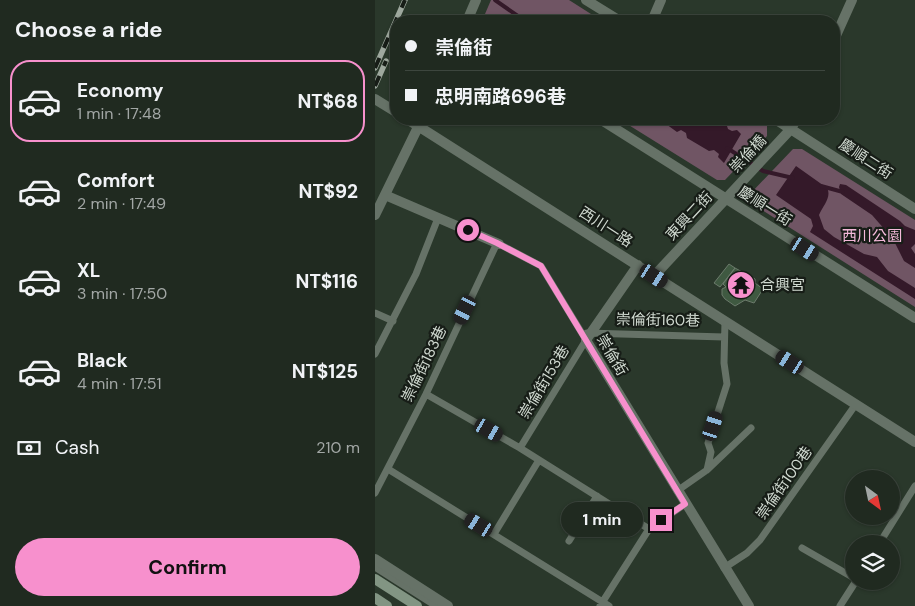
<!DOCTYPE html>
<meta charset="utf-8">
<style>
body{margin:0;font-family:"DM Sans","Noto Sans TC",sans-serif;background:#2d362d;color:#f1f3f6;height:100vh;display:flex;flex-direction:column;font-size:19px;white-space:nowrap}
*{box-sizing:border-box;margin:0}
p{font-size:16px;color:#a2a7a5}
.icon{flex:none;width:28px;height:28px;fill:none;stroke:currentColor;stroke-width:2;stroke-linecap:round;stroke-linejoin:round}
.map{position:relative;flex:1;overflow:hidden}
.sheet{display:flex;flex-direction:column;background:#202a20;width:375px}
.sheet>*{flex:none}
.guide{position:absolute;left:15px;top:15px;width:450px;height:110px;border-radius:20px;box-shadow:0 1px 4px #0004,0 0 0 1px #3d463e;display:grid;align-content:center;height:110px;padding:0 15px;background:#202a20}
.needle{width:32px;rotate:147deg}
.buttons{position:absolute;left:470px;top:470px;display:grid;gap:10px}
.buttons a{display:grid;place-items:center;width:55px;height:55px;border-radius:50%;background:#202a20;box-shadow:0 1px 4px #0004,0 0 0 1px #3d463e;font-size:25px}
.end{position:absolute;width:22px;height:22px;margin:-11px;border:6px solid #f790cd;background:#111;box-shadow:0 0 0 2px #111}
.from{border-radius:50%}
.bubble{position:absolute;height:35px;border-radius:18px;background:#202a20;box-shadow:0 1px 4px #0004,0 0 0 1px #3d463e;font-size:16px;font-weight:700;line-height:35px;text-align:center}
.car{position:absolute;width:15px;height:30px;margin:-15px -8px;border-radius:6px;box-shadow:0 0 4px 1px #0007;background:linear-gradient(#222 24%,#8ab4d8 0 40%,#222 0 76%,#8ab4d8 0 86%,#222 0)}
.guide b{display:flex;align-items:center;gap:18px;height:48px;font-size:19px}
.guide b+b{border-top:1px solid #3d463e}
.guide i{width:12px;height:12px;background:#f1f3f6}
ul{padding:0;list-style:none}
li{display:flex;align-items:center;gap:15px;height:82px;margin:0 10px 8px;padding:0 5px;border:2px solid transparent;border-radius:20px}
li div{flex:1}
li b{display:block;font-size:19px}
li em{font-style:normal;font-weight:700}
li.active{border-color:#f790cd}
li>.icon{width:45px;height:45px;stroke-width:1.5}
h2{padding:0 15px;font-size:22px;line-height:60px}
.pay{display:flex;align-items:center;gap:12px;height:55px;padding:0 15px;font-size:19px}
.pay p{margin-inline-start:auto}
.cta{display:flex;gap:10px;margin-top:auto;padding:10px 15px}
.cta a{flex:1;height:58px;border-radius:30px;background:#f790cd;color:#111;font-size:20px;font-weight:700;line-height:58px;text-align:center}
main{display:flex;flex:1;min-height:0}
.map>svg:first-child{display:block}
</style>
<main>
<section class="sheet">
<h2>Choose a ride</h2>
<ul>
<li class="active"><svg class="icon" aria-label="car" viewBox="0 0 24 24"><path d="M5 17H2v-5l4-1 3-4h7l3 4 3 1v5h-3M9 17h6M6 11h13"/><circle cx="7" cy="17" r="2"/><circle cx="17" cy="17" r="2"/></svg><div><b>Economy</b><p>1 min · 17:48</p></div><em>NT$68</em></li>
<li><svg class="icon" aria-label="car" viewBox="0 0 24 24"><path d="M5 17H2v-5l4-1 3-4h7l3 4 3 1v5h-3M9 17h6M6 11h13"/><circle cx="7" cy="17" r="2"/><circle cx="17" cy="17" r="2"/></svg><div><b>Comfort</b><p>2 min · 17:49</p></div><em>NT$92</em></li>
<li><svg class="icon" aria-label="car" viewBox="0 0 24 24"><path d="M5 17H2v-5l4-1 3-4h7l3 4 3 1v5h-3M9 17h6M6 11h13"/><circle cx="7" cy="17" r="2"/><circle cx="17" cy="17" r="2"/></svg><div><b>XL</b><p>3 min · 17:50</p></div><em>NT$116</em></li>
<li><svg class="icon" aria-label="car" viewBox="0 0 24 24"><path d="M5 17H2v-5l4-1 3-4h7l3 4 3 1v5h-3M9 17h6M6 11h13"/><circle cx="7" cy="17" r="2"/><circle cx="17" cy="17" r="2"/></svg><div><b>Black</b><p>4 min · 17:51</p></div><em>NT$125</em></li>
</ul>
<div class="pay"><svg class="icon" aria-label="cash" viewBox="0 0 24 24"><path d="M3 7h18v10H3z"/><circle cx="12" cy="12" r="2"/></svg>Cash<p>210 m</p></div>
<div class="cta"><a>Confirm</a></div>
</section>
<div class="map">
<svg width="540" height="606" viewBox="0 0 540 606">
<rect width="100%" height="100%" fill="#2a382b"/>
<!-- green -->
<path fill="#705564" d="M 116,0 L 194,0 L 227,21 L 107,21 Z
M 244,119 L 381,119 L 392,126 L 392,136 L 350,180 L 342,180 Z
M 418,149 L 427,149 L 540,220 L 540,307 L 376,203 L 375,194 Z"/>
<!-- water -->
<path fill="#341929" d="M 284,119 L 343,119 L 351,123 L 353,129 L 357,131 L 362,130 L 366,134 L 349,163 L 343,157 L 344,154 L 339,150 L 334,151 L 312,138 L 311,133 L 306,130 L 302,132 Z
M 421,166 L 452,188 C 457,197 448,206 444,215 L 449,229 L 459,237 L 489,254 L 502,257 L 513,271 L 540,288 L 540,299 L 435,232 L 438,226 L 436,219 L 401,195 Z
M 465,184 L 471,185 L 525,221 L 530,226 L 540,230 L 540,244 L 536,248 L 540,254 L 540,268 L 529,261 L 518,239 L 497,215 L 466,194 L 464,187 Z"/>
<g fill="none" stroke-linecap="round" stroke-linejoin="round">
<!-- stream -->
<path stroke="#341929" stroke-width="4" d="M 120,0 L 150,21
M 352,148 L 388,171 L 418,178
M 446,186 L 468,192"/>
</g>
<!-- building -->
<path fill="#3f5941" stroke="#6b7a6b" d="M 354,264 L 360,268 L 345,287 L 339,283 Z
M 360,268 L 380,279 L 380,283 L 388,289 L 379,303 L 370,300 L 360,306 L 350,299 L 347,295 L 347,289 L 351,287 L 348,284 Z"/>
<g fill="none" stroke-linecap="round" stroke-linejoin="round">
<!-- lane -->
<path stroke="#667267" stroke-width="7" d="M 0,313 L 18,321
M 212,333 L 349,337
M 0,354 L 41,274 L 63,218
M 51,394 L 145,448 L 211,340 L 166,266 L 124,244
M 145,448 L 274,529
M 13,469 L 234,606
M 332,470 L 376,428
M 302,491 L 332,470 L 336,452 L 333,443 L 352,384 L 349,363 L 350,321
M 0,493 L 51,394 L 122,243
M 119,534 L 164,460
M 194,541 L 222,496
M 504,544 L 540,486
M 427,548 L 479,578
M 0,567 L 61,606
M 349,568 L 372,553 L 385,540 L 481,404
M 225,606 L 274,529 L 310,504
M 465,606 L 481,581"/>
<!-- street -->
<path stroke="#667267" stroke-width="10" d="M 211,0 L 245,21
M 92,21 L 101,0
M 277,21 L 286,0
M 459,40 L 477,0
M 0,99 L 21,112
M 32,119 L 540,442
M 225,119 L 540,318
M 400,119 L 540,209
M 10,195 L 124,244
M 0,215 L 47,119
M 263,265 L 211,340 L 374,606
M 279,276 L 414,131 L 422,119
M 0,559 L 73,606"/>
<!-- secondary -->
<path stroke="#829583" stroke-width="10" d="M 0,579 L 42,606
M 0,598 L 12,606"/>
<defs>
<path id="rail" d="M 0,68 L 30,0
M 0,86 L 11,61"/>
</defs>
<!-- rail casing -->
<use href="#rail" stroke="#9ea89e" stroke-width="5.5"/>
<!-- rail -->
<use href="#rail" stroke="#171d17" stroke-width="4" stroke-dasharray="11" stroke-linecap="butt"/>
</g>
<g fill="none" stroke-linecap="round" stroke-linejoin="round">
<!-- route -->
<path stroke="#f790cd" stroke-width="6" d="M 93,230 L 122,243 L 166,266 L 310,504 L 286,520"/>
</g>
<!-- icons -->
<defs>
<symbol id="temple-disc" viewBox="-11 -11 22 22"><circle r="9.5" fill="#f790cd" stroke="#171d17"/><path d="M0-6L5-2H3V0L6.5 2.5H4V6H1.5V3h-3V6H-4V2.5H-6.5L-3 0V-2H-5Z" fill="#111"/></symbol>
</defs>
<g fill-rule="evenodd">
<use href="#temple-disc" x="350" y="269" width="32" height="32"/>
</g>
<g text-anchor="middle" dominant-baseline="central" stroke-width="4.5" stroke-linejoin="round" paint-order="stroke">
<!-- street labels -->
<g font-size="15" fill="#d0d9d0" stroke="#171d17">
<text transform="translate(373 154) rotate(-47)">崇倫橋</text>
<text transform="translate(491 159) rotate(33)">慶順二街</text>
<text transform="translate(390 206) rotate(32)">慶順一街</text>
<text transform="translate(314 216) rotate(-47)">東興二街</text>
<text transform="translate(231 227) rotate(33)">西川一路</text>
<text transform="translate(283 320) rotate(1)">崇倫街160巷</text>
<text transform="translate(237 355) rotate(59)">崇倫街</text>
<text transform="translate(49 364) rotate(-64)">崇倫街183巷</text>
<text transform="translate(169 382) rotate(-59)">崇倫街153巷</text>
<text transform="translate(409 483) rotate(-55)">崇倫街100巷</text>
</g>
<!-- park labels -->
<g font-size="15" fill="#f4b9da" stroke="#171d17">
<text x="497" y="236">西川公園</text>
</g>
<!-- poi labels -->
<g font-size="15" fill="#d0d9d0" stroke="#171d17" text-anchor="start">
<text x="385" y="285">合興宮</text>
</g>
</g>
</svg>
<div class="buttons">
<a><svg class="needle" viewBox="-14 -14 28 28"><path d="M0-13l5 13h-10z" fill="#e53935"/><path d="M0 13l5-13h-10z" fill="#a2a7a5"/></svg></a>
<a><svg class="icon" aria-label="layers" viewBox="0 0 24 24"><path d="M12 4l9 5-9 5-9-5zM3 14l9 5 9-5"/></svg></a>
</div>
<i class="end from" style="left:93px;top:230px"></i>
<i class="end" style="left:286px;top:520px"></i>
<div class="bubble" style="left:186px;top:502px;width:82px">1 min</div>
<i class="car" style="left:430px;top:249px;rotate:122deg"></i>
<i class="car" style="left:279px;top:276px;rotate:122deg"></i>
<i class="car" style="left:90px;top:310px;rotate:206deg"></i>
<i class="car" style="left:415px;top:362px;rotate:302deg"></i>
<i class="car" style="left:338px;top:426px;rotate:18deg"></i>
<i class="car" style="left:114px;top:430px;rotate:120deg"></i>
<i class="car" style="left:104px;top:525px;rotate:301deg"></i>
<div class="guide">
<b><i class="from"></i>崇倫街</b>
<b><i></i>忠明南路696巷</b>
</div>
</div>
</main>
